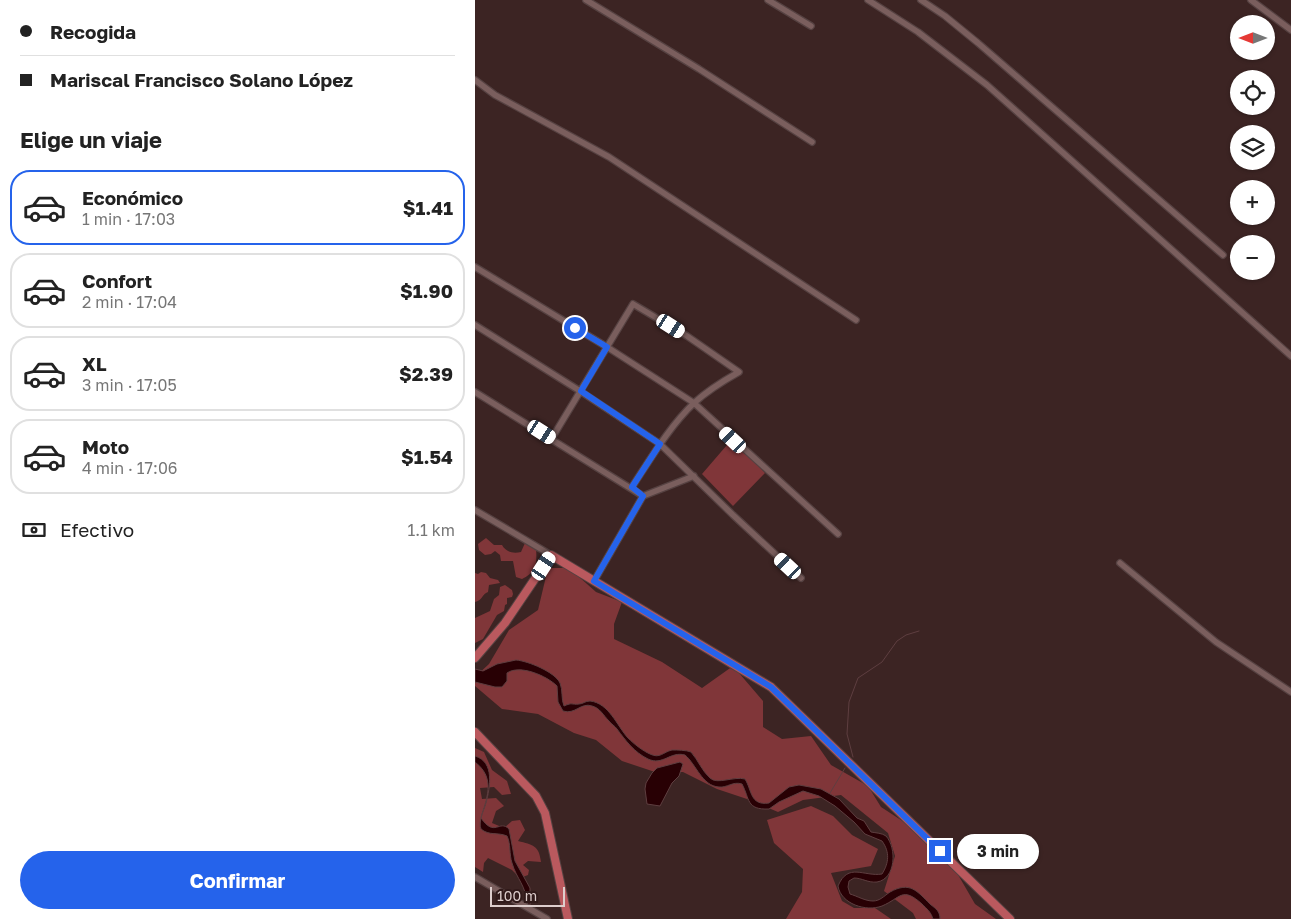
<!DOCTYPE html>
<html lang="es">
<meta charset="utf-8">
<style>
body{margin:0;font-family:"Golos Text",sans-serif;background:#f2f2f2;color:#222;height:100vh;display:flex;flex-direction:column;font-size:19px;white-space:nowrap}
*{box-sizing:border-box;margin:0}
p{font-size:16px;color:#767676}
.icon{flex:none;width:28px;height:28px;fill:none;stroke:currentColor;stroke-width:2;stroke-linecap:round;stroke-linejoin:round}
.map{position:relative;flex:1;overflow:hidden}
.sheet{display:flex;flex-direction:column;background:#fff;width:475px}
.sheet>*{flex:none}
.banner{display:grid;align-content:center;height:110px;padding:0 20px;background:#fff}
.needle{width:32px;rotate:270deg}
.fabs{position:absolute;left:755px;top:15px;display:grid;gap:10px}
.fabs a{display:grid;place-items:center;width:45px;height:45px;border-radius:50%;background:#fff;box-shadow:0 1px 4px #0004;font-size:25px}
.scale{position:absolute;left:15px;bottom:12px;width:75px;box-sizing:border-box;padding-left:5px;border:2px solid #ddcdcc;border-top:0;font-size:14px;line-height:18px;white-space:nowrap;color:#ddcdcc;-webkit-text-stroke:4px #311a1a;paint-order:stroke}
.end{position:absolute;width:22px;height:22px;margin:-11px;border:6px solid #2563eb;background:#fff;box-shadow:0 0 0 2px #fff}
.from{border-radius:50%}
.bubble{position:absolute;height:35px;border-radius:18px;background:#fff;box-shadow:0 1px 4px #0004;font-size:16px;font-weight:700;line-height:35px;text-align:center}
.car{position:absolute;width:15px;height:30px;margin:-15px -8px;border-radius:6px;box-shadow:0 0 4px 1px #0007;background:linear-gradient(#fff 24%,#345 0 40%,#fff 0 76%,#345 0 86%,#fff 0)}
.banner b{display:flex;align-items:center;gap:18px;height:48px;font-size:19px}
.banner b+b{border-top:1px solid #e0e0e0}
.banner i{width:12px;height:12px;background:#222}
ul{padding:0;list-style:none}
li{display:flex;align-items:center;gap:15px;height:75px;margin:0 10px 8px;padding:0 10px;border:2px solid #e0e0e0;border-radius:20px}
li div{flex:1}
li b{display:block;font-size:19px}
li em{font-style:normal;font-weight:700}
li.active{border-color:#2563eb}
li>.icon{width:45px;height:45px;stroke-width:1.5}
h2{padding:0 20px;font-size:22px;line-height:60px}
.pay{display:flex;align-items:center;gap:12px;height:55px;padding:0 20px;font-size:19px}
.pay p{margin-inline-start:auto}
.action{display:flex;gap:10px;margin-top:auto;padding:10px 20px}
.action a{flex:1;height:58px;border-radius:30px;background:#2563eb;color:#fff;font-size:20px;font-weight:700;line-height:58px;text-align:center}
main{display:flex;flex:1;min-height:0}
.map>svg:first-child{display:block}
</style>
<main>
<section class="sheet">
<div class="banner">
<b><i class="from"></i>Recogida</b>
<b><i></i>Mariscal Francisco Solano López</b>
</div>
<h2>Elige un viaje</h2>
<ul>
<li class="active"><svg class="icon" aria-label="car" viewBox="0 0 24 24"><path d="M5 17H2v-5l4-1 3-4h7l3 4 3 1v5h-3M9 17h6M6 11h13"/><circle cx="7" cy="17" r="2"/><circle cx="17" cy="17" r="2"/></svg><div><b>Económico</b><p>1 min · 17:03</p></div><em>$1.41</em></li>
<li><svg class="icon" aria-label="car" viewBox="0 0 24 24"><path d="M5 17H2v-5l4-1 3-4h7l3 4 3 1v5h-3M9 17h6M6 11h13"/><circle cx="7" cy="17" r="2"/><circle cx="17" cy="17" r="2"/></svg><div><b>Confort</b><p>2 min · 17:04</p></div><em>$1.90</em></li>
<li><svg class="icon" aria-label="car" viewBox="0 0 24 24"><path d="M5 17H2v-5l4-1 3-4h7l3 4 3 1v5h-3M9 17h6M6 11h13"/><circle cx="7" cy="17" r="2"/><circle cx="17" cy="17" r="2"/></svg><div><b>XL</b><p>3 min · 17:05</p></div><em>$2.39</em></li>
<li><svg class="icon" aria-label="car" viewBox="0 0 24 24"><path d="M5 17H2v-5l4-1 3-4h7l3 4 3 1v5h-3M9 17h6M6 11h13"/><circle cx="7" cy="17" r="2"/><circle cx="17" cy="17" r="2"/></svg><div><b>Moto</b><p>4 min · 17:06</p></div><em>$1.54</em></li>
</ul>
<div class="pay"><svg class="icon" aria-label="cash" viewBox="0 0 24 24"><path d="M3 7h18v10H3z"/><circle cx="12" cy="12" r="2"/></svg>Efectivo<p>1.1 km</p></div>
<div class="action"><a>Confirmar</a></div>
</section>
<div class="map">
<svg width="816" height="919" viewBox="0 0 816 919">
<rect width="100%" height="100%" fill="#3c2423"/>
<!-- green -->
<path fill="#803639" d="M 258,438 L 290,473 L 258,506 L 227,474 Z
M 11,538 L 19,545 L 27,545 C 31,552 38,554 46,552 L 50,543 L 56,539 L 61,542 C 61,558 65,571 47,579 L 41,577 L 38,561 L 26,561 L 25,555 L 20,551 L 16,554 L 10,555 L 4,550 L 3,544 Z
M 73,568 L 94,568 L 121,592 L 147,602 L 139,624 L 139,639 L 187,662 L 227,688 L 258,666 L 288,701 L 288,727 L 307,739 L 336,736 L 356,765 L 393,786 L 406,807 L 452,837 L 478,866 L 500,904 L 521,919 L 441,919 L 438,913 L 409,891 L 420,856 L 413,833 L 366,795 L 328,800 L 303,812 L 275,800 L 242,789 L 208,772 L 180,772 L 147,761 L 121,740 L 99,733 L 63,714 L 27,709 L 0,686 L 0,677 L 14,664 L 34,630 L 63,610 Z
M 6,572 L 11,573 L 15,578 L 23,580 L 25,583 L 14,585 L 13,592 C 7,594 7,601 0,602 L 0,573 L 3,574 Z
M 30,585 L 37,590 L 38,594 L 37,597 L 32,598 L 32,604 L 30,605 L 29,611 L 22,615 L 8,639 L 0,643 L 0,618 L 15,611 L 19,599 L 24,595 L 25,587 Z
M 0,748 L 9,752 L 17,770 L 32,781 L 36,794 L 27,795 L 19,787 L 5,788 L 7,799 L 21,798 L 29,806 L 21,811 L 17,823 L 29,828 L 37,821 L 45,820 L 50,830 L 43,841 C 58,845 64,845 66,862 L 53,861 L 48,865 L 54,870 L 53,875 L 45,878 L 37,870 L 13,858 L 9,863 L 8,872 L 0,867 Z
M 336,806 L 358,816 L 377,835 L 403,849 L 396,866 L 356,873 L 367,901 L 379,908 L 400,908 L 416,919 L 311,919 L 327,892 L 328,869 L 299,843 L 292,820 Z"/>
<!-- water -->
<path fill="#280004" stroke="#5e3e40" d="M 41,660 C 53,661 80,672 85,683 C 88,690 86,699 89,706 C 98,702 96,705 104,704 C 108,704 110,701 115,701 C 134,703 142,726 153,738 C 159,744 168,751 175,754 C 185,759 188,752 197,750 C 202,750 211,750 216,752 C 223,760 227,771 235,778 C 242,785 259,776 270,779 C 277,790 275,806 294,803 L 314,787 L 324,785 L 346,789 L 364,799 L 382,818 L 389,821 L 396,832 C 401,833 407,833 411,836 C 422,848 421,879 402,882 C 393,883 387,878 379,878 L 374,881 L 373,887 L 375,894 C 382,896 390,901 398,901 C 405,901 409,896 415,892 C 435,881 442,891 455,904 C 461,909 465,911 465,919 L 458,919 C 456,912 452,909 447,904 C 427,886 426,898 407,906 C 391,912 366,904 363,886 C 373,862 389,877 407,874 C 414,863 415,852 407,841 L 390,834 L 379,822 L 360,806 L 344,796 L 328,791 L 304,802 L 294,809 C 271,810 275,799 267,784 C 258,781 252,788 244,787 C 227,786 221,764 210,755 C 195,751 188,766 173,759 C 159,752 151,741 142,729 C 140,726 136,724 134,721 C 128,715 125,708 117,706 C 106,702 100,715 88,711 L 83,702 L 82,686 C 72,676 45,664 32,673 L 32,681 L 27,687 L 20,687 L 0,682 L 0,669 L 8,671 L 22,664 Z
M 0,756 C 20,762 15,787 11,803 C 10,808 7,812 6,818 C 20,838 24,819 34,829 L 40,861 L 55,888 L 55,905 L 52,904 C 51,885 42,880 37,863 C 34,854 36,844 32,836 C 23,832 14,836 6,829 C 0,815 29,784 0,762 Z
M 205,762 L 208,764 L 204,776 L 197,783 L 185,806 L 172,804 L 170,789 L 171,783 L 177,773 L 182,768 Z"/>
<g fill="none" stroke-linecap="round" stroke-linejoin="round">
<!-- stream -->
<path stroke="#5e3e40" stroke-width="1" d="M 378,757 L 372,734 L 374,702 L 383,678 L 407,662 L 422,641 L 431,635 L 444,631
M 355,793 L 370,768"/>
<defs>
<path id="minor" d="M 111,0 L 224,69 L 337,142
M 293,0 L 336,26
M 393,0 L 443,32 L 512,85 L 816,356
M 446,0 L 470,16 L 503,43 L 748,255
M 776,0 L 816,30
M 0,80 L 20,95 L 134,157 L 381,320
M 0,267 L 132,347 L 219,403 L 363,534
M 0,325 L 105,391 L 185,444 L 258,515 L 326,578
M 0,392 L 168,496
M 77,438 L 158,304 L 212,336 L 264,372 C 248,381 232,391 219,403 C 194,427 176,458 157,487
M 0,510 L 76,555
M 645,563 L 741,642 L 816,692
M 119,581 L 168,496 L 219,476
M 0,877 L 72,919"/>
<path id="major" d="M 0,658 L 30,623 L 76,555 L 296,687 L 535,919
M 0,732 L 61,796 L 70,813 L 93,919"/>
</defs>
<!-- minor casing -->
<use href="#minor" stroke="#564242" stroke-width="8"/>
<!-- major casing -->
<use href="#major" stroke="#564242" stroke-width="10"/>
<!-- minor -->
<use href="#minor" stroke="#7a5e5d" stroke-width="5.5"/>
<!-- major -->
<use href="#major" stroke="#ba595e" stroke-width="8"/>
</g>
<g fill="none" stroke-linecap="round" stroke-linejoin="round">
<!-- route -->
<path stroke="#2563eb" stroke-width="6" d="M 100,328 L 132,347 L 106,391 L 185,444 L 157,487 L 168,496 L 119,581 L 296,687 L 465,851"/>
</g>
</svg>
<div class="fabs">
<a><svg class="needle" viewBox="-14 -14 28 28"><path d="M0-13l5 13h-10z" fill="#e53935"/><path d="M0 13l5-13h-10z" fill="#767676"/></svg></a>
<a><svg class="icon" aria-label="locate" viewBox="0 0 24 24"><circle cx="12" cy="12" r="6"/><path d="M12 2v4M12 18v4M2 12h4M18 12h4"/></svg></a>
<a><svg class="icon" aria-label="layers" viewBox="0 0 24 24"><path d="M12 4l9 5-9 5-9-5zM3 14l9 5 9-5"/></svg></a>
<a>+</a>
<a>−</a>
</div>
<div class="scale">100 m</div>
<i class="end from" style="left:100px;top:328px"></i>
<i class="end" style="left:465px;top:851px"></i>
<div class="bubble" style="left:482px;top:834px;width:82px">3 min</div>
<i class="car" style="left:196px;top:326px;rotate:122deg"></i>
<i class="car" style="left:67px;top:432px;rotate:122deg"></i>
<i class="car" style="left:258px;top:440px;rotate:313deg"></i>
<i class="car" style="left:69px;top:566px;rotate:33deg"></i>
<i class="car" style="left:313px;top:566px;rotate:313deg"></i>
</div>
</main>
